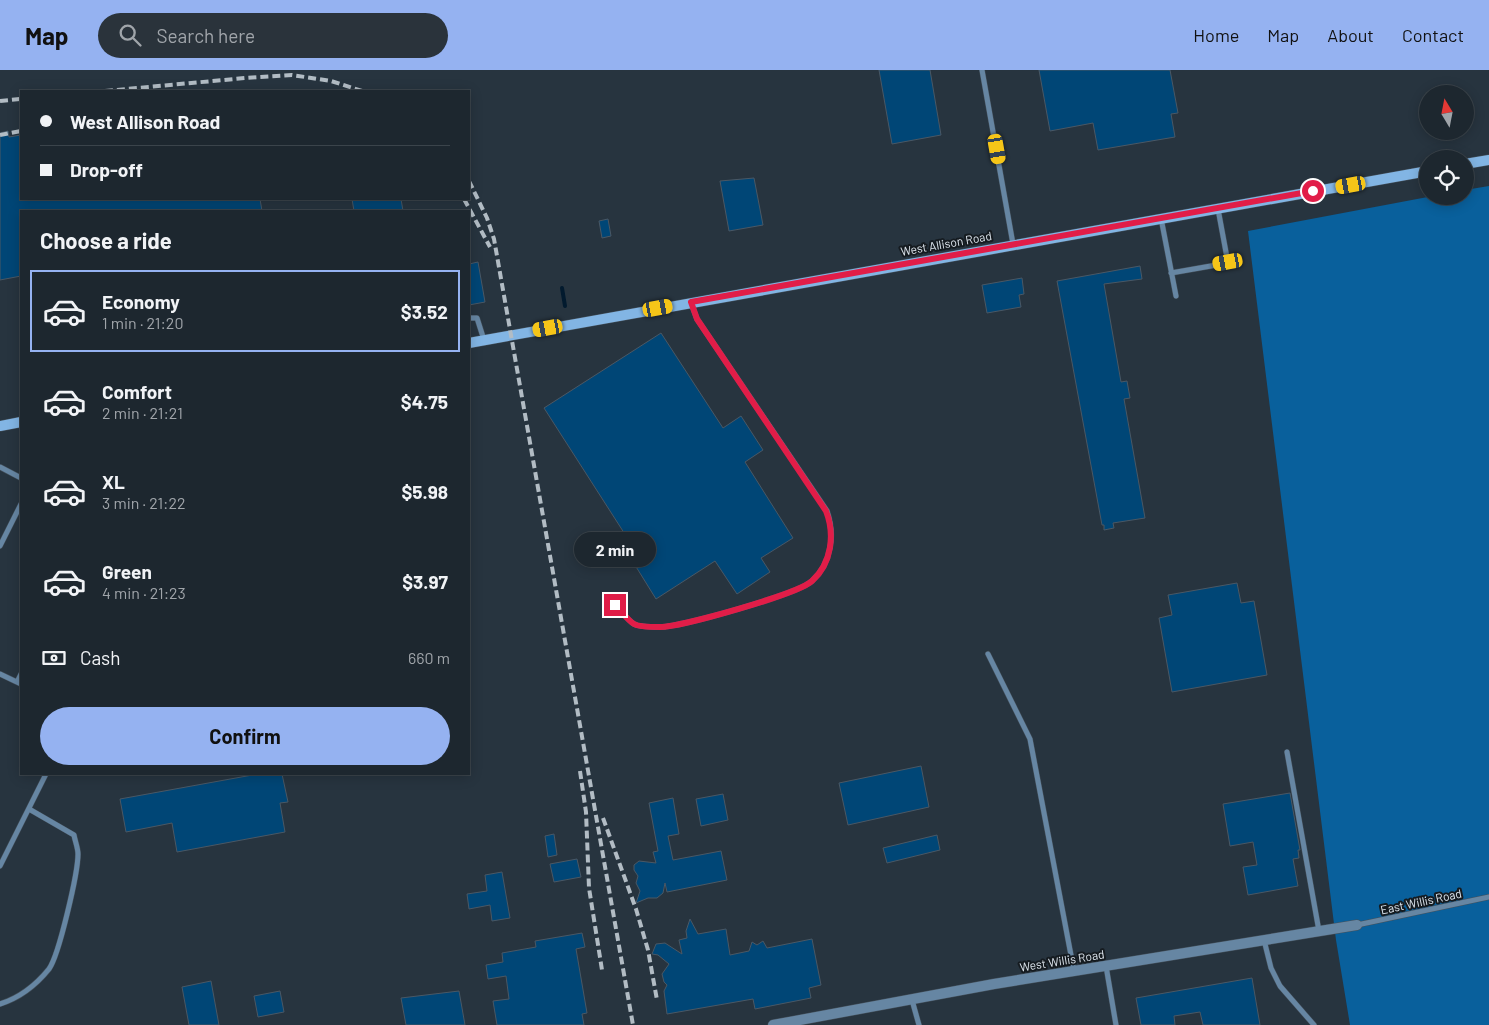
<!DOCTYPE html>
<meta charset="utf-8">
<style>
body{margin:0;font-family:Barlow,sans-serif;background:#2a333b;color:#f1f3f6;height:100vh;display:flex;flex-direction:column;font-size:19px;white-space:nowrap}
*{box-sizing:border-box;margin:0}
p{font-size:16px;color:#a0a5aa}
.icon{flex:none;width:28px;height:28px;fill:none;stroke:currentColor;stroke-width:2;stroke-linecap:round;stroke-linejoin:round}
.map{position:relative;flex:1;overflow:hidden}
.side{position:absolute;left:20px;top:140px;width:450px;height:565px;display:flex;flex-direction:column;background:#1d272f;border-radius:0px;box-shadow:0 2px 12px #0003,0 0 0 1px #3b444b}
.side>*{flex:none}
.banner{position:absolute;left:20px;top:20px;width:450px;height:110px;border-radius:0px;box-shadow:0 2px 12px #0003,0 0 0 1px #3b444b;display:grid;align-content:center;height:110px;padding:0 20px;background:#1d272f}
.needle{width:32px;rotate:350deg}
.tools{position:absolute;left:1419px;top:15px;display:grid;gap:10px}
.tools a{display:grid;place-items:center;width:55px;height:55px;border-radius:50%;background:#1d272f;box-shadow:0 2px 12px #0003,0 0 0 1px #3b444b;font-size:25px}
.end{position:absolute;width:22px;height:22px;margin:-11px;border:6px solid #e11d48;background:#fff;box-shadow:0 0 0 2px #fff}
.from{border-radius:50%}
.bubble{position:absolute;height:35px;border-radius:18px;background:#1d272f;box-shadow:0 2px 12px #0003,0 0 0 1px #3b444b;font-size:16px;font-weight:700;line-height:35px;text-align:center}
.car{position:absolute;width:15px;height:30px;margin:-15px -8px;border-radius:6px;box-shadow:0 0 4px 1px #0007;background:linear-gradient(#f5c518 24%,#345 0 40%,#f5c518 0 76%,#345 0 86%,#f5c518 0)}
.banner b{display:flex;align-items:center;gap:18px;height:48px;font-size:19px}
.banner b+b{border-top:1px solid #3b444b}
.banner i{width:12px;height:12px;background:#f1f3f6}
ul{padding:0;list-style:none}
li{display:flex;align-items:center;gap:15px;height:82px;margin:0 10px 8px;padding:0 10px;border:2px solid transparent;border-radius:0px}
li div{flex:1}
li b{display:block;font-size:19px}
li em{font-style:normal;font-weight:700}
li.selected{border-color:#95b2f1}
li>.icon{width:45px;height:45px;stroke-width:1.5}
h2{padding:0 20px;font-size:22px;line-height:60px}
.pay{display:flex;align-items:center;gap:12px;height:55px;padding:0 20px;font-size:19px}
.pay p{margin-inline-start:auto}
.button{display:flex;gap:10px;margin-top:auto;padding:10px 20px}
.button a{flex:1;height:58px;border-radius:30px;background:#95b2f1;color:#111;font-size:20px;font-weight:700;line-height:58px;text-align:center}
header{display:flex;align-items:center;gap:30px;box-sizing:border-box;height:70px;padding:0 25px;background:#95b2f1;color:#111}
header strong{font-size:24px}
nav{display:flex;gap:28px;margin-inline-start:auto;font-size:18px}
.search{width:350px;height:45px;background:#2a333b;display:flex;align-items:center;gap:12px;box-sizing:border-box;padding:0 18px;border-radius:28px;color:#a0a5aa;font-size:19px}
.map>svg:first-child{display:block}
</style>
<header>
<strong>Map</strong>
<div class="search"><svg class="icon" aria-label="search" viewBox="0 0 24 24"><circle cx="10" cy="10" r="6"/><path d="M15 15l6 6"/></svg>Search here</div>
<nav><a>Home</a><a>Map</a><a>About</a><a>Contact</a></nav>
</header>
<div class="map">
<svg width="1489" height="955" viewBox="0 0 1489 955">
<rect width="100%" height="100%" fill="#27343f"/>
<!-- green -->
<path fill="#09609c" d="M 1489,116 L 1489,955 L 1350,955 L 1336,870 L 1248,161 L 1433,126 L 1465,126 L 1465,120 Z"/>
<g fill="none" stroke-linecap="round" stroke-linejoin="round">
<!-- stream -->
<path stroke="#021a2e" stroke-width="4" d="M 562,218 L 565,236"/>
</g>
<!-- building -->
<path fill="#004676" stroke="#4a5865" d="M 879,0 L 930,0 L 941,65 L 892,74 Z
M 1039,0 L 1170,0 L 1178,43 L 1171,44 L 1175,67 L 1098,80 L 1093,53 L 1050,61 Z
M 8,61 L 9,67 L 21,65 L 21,129 L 260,129 L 262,141 L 21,141 L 21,206 L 0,210 L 0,63 Z
M 754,108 L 763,155 L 729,161 L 720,111 Z
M 352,129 L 401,129 L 403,141 L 354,141 Z
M 608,149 L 611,166 L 602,168 L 599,151 Z
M 478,192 L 485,232 L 469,235 L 469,194 Z
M 1140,196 L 1142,209 L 1104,214 L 1121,312 L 1127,311 L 1130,328 L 1124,329 L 1145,448 L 1113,453 L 1114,458 L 1104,460 L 1104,455 L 1102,455 L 1057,211 Z
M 1022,208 L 1024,224 L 1019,225 L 1021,237 L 987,243 L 982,215 Z
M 661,263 L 723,358 L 741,346 L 763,380 L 745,392 L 793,468 L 761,488 L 770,502 L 737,524 L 715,491 L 656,529 L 630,487 L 637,483 L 544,338 Z
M 1237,513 L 1241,533 L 1254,531 L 1267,605 L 1172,622 L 1159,548 L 1172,545 L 1168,525 Z
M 921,696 L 929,737 L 848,755 L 839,713 Z
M 258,704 L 282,704 L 288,732 L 280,733 L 285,762 L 177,782 L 172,753 L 126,762 L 120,729 Z
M 1290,723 L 1300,780 L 1298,780 L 1299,788 L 1293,789 L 1298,816 L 1248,825 L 1243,797 L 1257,795 L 1253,772 L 1230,776 L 1223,734 Z
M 723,724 L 728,750 L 701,756 L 696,729 Z
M 673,728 L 679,764 L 668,766 L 673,790 L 721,781 L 727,810 L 667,822 L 665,813 L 663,823 L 657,828 L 648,828 L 636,833 L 640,821 L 636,813 L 638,806 L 634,800 L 634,795 L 639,791 L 656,793 L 653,782 L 658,781 L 649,733 Z
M 554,764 L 557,785 L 548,787 L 545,766 Z
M 937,765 L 940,780 L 887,793 L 883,778 Z
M 577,789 L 581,807 L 554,812 L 550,794 Z
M 502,802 L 510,848 L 492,851 L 490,835 L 469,839 L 467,824 L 487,821 L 485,805 Z
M 690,849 L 698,864 L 726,859 L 730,885 L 749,881 L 752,872 L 757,875 L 763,871 L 767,878 L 812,869 L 821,915 L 809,918 L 811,928 L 755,939 L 753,929 L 667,944 L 664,921 L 667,915 L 664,912 L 662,904 L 669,894 L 658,885 L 652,884 L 656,874 L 665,873 L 682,884 L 679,870 L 687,868 L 686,861 Z
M 582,863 L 585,877 L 576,879 L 587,943 L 582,944 L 584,955 L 497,955 L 493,931 L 509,929 L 506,906 L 488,909 L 486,895 L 503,892 L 502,883 L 536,877 L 535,871 Z
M 1252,908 L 1260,955 L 1203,955 L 1200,942 L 1174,946 L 1175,955 L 1141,955 L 1136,928 Z
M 211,911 L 219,955 L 189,955 L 182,917 Z
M 280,921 L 284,942 L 258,947 L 254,926 Z
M 459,921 L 465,955 L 406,955 L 401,928 Z"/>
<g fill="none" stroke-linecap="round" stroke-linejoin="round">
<defs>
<path id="lane" d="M 982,0 L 1013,174
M 1161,148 L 1176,226
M 1171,203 L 1228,193 L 1218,139
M 469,248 L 477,248 L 484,270
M 0,397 L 21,408
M 0,476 L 21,434
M 615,535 C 621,540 627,550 634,554 C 639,557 653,557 660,557 C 681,557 798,524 812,511 C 832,493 835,464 827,441 L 697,249 L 691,233
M 988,584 L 1030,669 L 1074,901
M 0,604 L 21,614
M 17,612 L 21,604
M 1287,682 L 1319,861
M 0,796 L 46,704
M 1357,855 L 1489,827
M 1264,870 L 1271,898 L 1280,916 L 1314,955
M 1106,896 L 1116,955
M 912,930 L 919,955
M 0,934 C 19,928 36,915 49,899 C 59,885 78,803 78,784 C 78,778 75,771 74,765 L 29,739"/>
<path id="street" d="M 773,955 L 994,914 L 1357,855"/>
<path id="secondary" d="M 1465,94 L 1489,90
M 469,273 L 1428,101
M 0,356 L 21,352"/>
</defs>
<!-- lane casing -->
<use href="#lane" stroke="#44505b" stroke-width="6"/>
<!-- street casing -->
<use href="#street" stroke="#44505b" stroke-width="11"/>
<!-- secondary casing -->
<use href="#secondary" stroke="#44505b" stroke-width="11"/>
<!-- lane -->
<use href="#lane" stroke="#6686a3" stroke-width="5"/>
<!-- street -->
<use href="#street" stroke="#6686a3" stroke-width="10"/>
<!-- secondary -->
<use href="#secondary" stroke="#82b5e4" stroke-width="10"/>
<!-- rail -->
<path stroke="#b2bcc4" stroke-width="4" stroke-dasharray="8 4" stroke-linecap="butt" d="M 105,21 L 245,8 L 292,5 L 331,11 L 362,21
M 0,31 L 21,29
M 0,65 L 21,61
M 469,111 L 487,148 L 494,169 L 633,955
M 464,129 L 490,177
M 580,701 L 586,742 L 589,818 L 602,900
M 603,748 L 636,839 L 648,880 L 657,930"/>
</g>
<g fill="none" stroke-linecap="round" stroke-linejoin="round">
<!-- route -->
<path stroke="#e11d48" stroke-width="6" d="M 615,535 C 621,540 627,550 634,554 C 639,557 654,557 660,557 C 681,557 798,524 812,511 C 832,493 835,464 826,441 L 697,249 L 691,232 L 1313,121"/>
</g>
<g text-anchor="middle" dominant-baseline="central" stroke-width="4" stroke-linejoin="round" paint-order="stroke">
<!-- street labels -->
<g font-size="12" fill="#dde5ed" stroke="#151b20">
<text transform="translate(946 173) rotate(-10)">West Allison Road</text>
<text transform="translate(1421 831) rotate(-12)">East Willis Road</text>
<text transform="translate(1062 890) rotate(-9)">West Willis Road</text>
</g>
</g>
</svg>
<div class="tools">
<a><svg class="needle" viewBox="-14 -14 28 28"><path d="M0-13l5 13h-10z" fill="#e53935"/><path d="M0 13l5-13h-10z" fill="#a0a5aa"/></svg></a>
<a><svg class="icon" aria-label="locate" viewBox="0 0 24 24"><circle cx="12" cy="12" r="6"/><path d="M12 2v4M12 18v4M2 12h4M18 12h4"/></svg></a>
</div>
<i class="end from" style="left:1313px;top:121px"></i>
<i class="end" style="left:615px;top:535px"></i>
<div class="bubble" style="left:574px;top:462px;width:82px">2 min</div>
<i class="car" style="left:997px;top:79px;rotate:170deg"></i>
<i class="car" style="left:1351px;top:115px;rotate:260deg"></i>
<i class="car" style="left:1228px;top:192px;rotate:260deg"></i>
<i class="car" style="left:658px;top:238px;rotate:80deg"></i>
<i class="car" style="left:548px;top:258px;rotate:260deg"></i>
<div class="banner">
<b><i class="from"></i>West Allison Road</b>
<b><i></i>Drop-off</b>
</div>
<section class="side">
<h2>Choose a ride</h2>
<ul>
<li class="selected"><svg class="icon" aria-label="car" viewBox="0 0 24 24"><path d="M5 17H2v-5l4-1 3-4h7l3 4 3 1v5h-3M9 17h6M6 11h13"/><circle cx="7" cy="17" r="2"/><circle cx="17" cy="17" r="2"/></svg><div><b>Economy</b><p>1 min · 21:20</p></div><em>$3.52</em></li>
<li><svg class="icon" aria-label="car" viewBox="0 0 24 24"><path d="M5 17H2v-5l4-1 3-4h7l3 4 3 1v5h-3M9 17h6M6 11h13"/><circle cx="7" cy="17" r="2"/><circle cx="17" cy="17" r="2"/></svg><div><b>Comfort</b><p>2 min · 21:21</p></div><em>$4.75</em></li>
<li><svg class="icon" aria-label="car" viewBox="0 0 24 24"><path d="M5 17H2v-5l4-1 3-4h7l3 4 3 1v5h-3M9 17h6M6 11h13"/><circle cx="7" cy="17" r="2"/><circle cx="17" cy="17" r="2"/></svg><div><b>XL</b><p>3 min · 21:22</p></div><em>$5.98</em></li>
<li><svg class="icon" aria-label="car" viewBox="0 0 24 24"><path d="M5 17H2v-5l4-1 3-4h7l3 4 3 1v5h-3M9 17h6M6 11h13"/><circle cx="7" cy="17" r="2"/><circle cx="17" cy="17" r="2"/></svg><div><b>Green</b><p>4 min · 21:23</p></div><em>$3.97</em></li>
</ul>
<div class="pay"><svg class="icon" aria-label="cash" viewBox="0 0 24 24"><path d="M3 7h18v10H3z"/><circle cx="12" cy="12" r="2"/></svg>Cash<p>660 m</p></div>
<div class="button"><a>Confirm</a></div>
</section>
</div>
